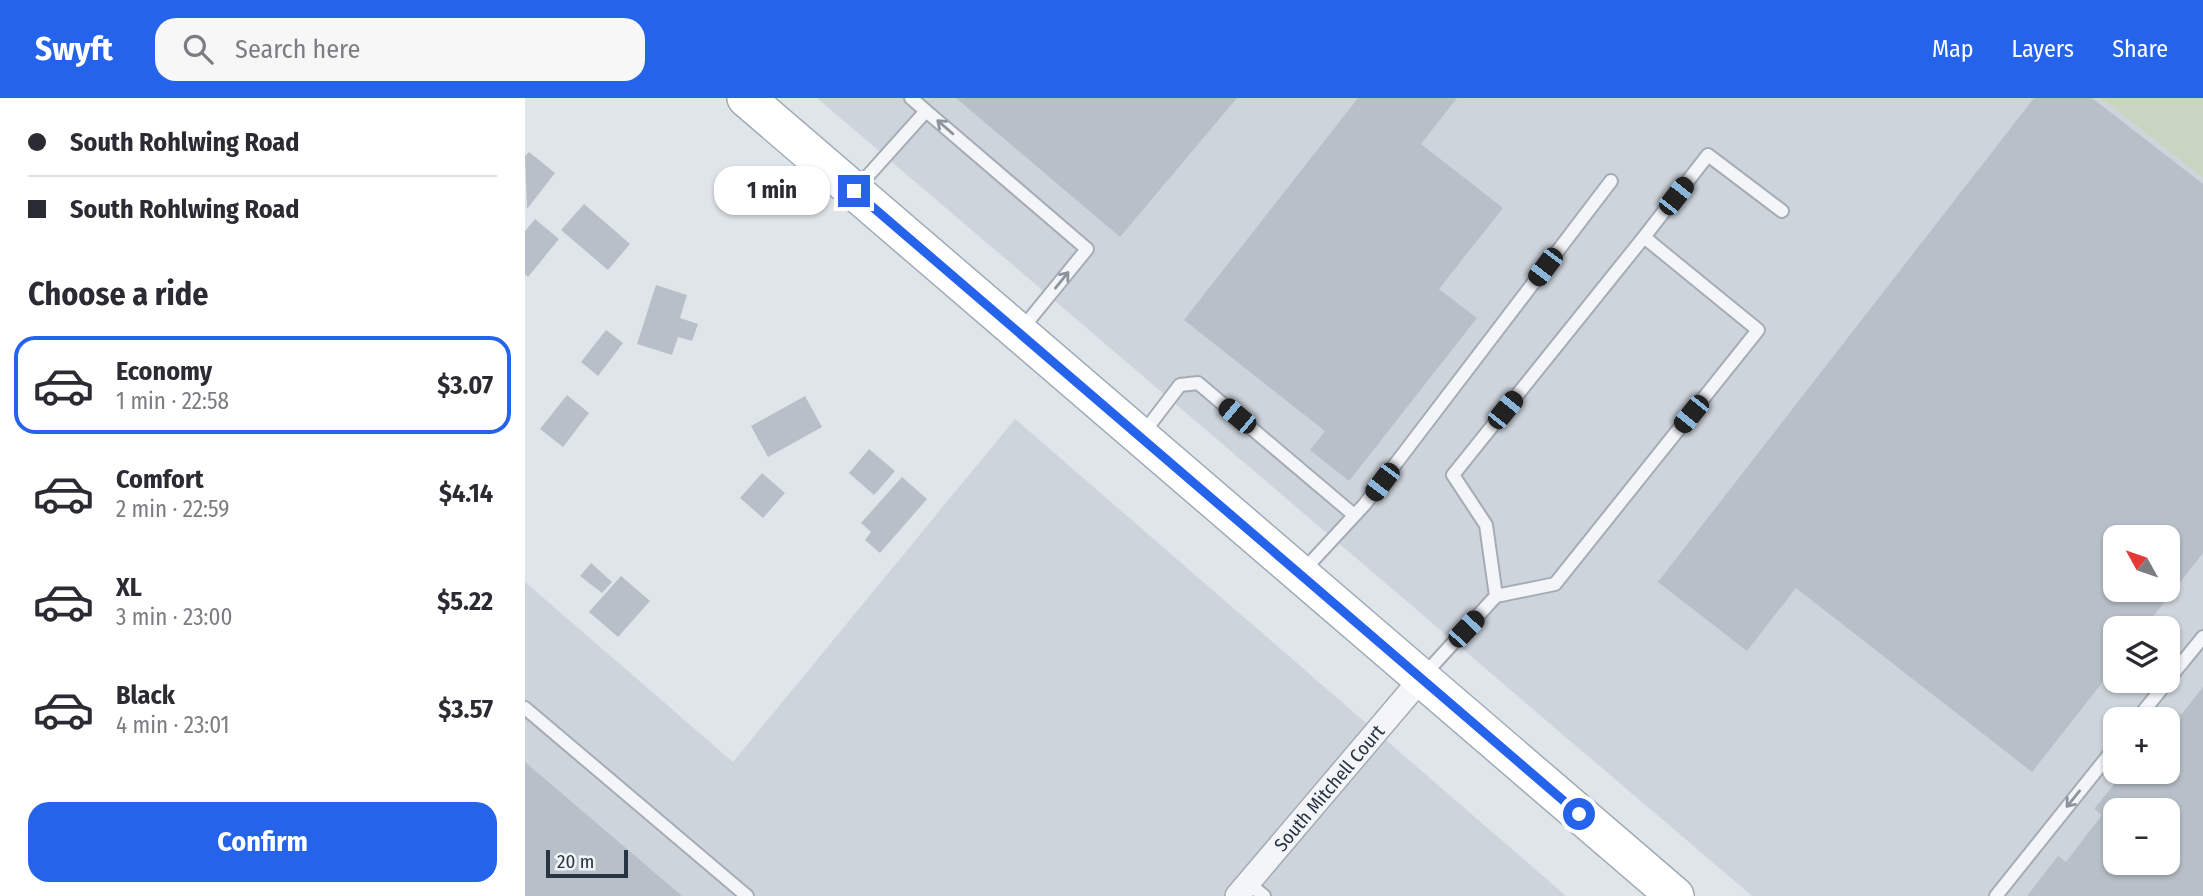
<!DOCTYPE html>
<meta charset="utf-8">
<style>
body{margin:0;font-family:"Fira Sans Condensed",sans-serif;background:#f7f7f7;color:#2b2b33;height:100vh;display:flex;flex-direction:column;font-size:26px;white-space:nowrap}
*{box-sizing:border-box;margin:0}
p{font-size:23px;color:#7c7c81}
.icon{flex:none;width:38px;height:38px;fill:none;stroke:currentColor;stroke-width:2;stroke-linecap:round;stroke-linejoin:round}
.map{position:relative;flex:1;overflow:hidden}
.details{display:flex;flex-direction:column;background:#fff;width:525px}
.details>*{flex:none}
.top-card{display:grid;align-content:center;height:154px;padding:0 28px;background:#fff}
.needle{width:46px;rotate:310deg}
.controls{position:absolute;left:1578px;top:427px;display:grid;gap:14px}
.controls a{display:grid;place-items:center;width:77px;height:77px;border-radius:14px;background:#fff;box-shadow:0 2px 5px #0004;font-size:35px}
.scale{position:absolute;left:21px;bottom:18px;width:82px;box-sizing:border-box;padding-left:7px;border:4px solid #273443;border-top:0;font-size:19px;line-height:24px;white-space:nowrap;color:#273443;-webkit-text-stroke:5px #f0f4f7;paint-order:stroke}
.end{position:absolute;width:32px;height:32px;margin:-16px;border:9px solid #2563eb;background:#fff;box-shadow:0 0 0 4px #fff}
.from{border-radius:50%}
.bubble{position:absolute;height:49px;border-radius:21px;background:#fff;box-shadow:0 2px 5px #0004;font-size:23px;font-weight:700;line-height:49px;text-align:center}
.car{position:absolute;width:21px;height:42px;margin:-21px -10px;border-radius:9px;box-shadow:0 0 5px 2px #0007;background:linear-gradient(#222 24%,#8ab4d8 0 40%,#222 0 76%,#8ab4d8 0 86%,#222 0)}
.top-card b{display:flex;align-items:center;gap:24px;height:66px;font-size:26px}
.top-card b+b{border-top:2px solid #e1e1e2}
.top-card i{width:18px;height:18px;background:#2b2b33}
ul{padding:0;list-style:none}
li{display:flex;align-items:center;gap:21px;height:98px;margin:0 14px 10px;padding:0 14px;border:4px solid transparent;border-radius:21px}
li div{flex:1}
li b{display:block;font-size:26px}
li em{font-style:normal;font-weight:700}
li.active{border-color:#2563eb}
li>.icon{width:63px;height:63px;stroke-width:1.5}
h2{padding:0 28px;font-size:32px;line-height:84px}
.action{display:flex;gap:14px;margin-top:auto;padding:14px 28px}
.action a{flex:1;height:80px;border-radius:21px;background:#2563eb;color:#fff;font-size:28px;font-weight:700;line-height:80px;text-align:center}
header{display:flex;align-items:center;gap:42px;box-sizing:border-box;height:98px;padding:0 35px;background:#2563eb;color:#fff}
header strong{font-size:33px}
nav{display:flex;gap:38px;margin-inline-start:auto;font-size:24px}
.search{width:490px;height:63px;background:#f7f7f7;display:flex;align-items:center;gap:18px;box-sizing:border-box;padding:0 24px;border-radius:21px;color:#7c7c81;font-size:26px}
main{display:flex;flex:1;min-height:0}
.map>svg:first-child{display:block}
</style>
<header>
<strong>Swyft</strong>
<div class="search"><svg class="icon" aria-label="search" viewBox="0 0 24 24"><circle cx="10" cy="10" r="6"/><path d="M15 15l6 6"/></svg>Search here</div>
<nav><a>Map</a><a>Layers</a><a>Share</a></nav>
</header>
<main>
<section class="details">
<div class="top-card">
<b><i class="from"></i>South Rohlwing Road</b>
<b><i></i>South Rohlwing Road</b>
</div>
<h2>Choose a ride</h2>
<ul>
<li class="active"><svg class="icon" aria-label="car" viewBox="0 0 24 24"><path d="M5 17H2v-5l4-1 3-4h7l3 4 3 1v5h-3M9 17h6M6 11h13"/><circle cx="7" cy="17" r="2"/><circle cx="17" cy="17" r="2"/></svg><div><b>Economy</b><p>1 min · 22:58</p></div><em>$3.07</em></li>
<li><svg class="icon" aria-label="car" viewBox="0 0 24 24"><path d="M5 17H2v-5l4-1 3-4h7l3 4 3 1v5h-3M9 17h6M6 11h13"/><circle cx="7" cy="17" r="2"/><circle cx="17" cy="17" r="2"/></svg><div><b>Comfort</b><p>2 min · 22:59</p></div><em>$4.14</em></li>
<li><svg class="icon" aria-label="car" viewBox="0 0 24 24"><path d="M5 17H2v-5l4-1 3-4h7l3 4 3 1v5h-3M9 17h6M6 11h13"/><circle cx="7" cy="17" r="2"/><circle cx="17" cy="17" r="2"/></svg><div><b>XL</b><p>3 min · 23:00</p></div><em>$5.22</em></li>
<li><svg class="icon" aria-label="car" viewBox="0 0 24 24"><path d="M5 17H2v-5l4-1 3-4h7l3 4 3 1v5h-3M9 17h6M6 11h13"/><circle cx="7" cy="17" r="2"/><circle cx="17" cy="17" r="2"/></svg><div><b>Black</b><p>4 min · 23:01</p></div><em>$3.57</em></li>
</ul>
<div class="action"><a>Confirm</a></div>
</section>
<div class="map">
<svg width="1678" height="798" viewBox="0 0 1678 798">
<rect width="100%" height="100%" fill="#e0e5ea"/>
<!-- built -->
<path fill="#ced4dc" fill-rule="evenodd" d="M 292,0 L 1576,0 L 1678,80 L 1678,798 L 1227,798 ZM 1591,439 L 1643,439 L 1643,492 L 1591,492 ZM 1591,530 L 1643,530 L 1643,583 L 1591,583 ZM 1591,621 L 1643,621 L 1643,674 L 1591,674 ZM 1591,712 L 1643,712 L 1643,765 L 1591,765 Z
M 490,321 L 1041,798 L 0,798 L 0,484 L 208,664 Z"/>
<!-- green -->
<path fill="#c8d5c0" d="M 1576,0 L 1678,0 L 1678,80 Z"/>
<!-- building -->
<path fill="#b7bfc8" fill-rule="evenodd" d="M 431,0 L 712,0 L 595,139 Z
M 833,0 L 932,0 L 896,46 L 978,110 L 914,191 L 952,220 L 824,383 L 785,352 L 800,333 L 659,222 Z
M 1509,0 L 1567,0 L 1678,86 L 1678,455 L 1619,530 L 1591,530 L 1591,567 L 1507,674 L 1271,490 L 1222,553 L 1133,484 ZM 1591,439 L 1643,439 L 1643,492 L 1591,492 Z
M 4,54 L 30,75 L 2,111 L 0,58 Z
M 59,106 L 105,146 L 83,172 L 36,132 Z
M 10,121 L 34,141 L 3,179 L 0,176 L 0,133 Z
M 131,187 L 162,197 L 155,220 L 173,226 L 167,243 L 153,239 L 147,257 L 112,246 Z
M 81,232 L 98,245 L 73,278 L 56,264 Z
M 42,297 L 64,315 L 38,349 L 15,331 Z
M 280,298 L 297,329 L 243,359 L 226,328 Z
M 344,351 L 370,373 L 349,397 L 324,375 Z
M 237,375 L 260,395 L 238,420 L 215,400 Z
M 377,379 L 402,401 L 355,455 L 340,442 L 346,434 L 336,425 Z
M 66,465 L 87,484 L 77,495 L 55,478 Z
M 96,478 L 125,503 L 93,539 L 64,514 Z
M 1678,589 L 1678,798 L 1502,798 L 1533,758 L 1541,764 L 1577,717 L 1569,711 L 1599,674 L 1643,674 L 1643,621 L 1640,621 L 1648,611 L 1656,617 ZM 1591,712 L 1643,712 L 1643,765 L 1591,765 Z
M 0,664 L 157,798 L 0,798 Z"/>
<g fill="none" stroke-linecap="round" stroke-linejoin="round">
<defs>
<path id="service" d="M 401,13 L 562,151 L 496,232
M 332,90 L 401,13 L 386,0
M 1119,139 L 1183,57 L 1257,113
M 616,338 L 655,287 L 673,285 L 829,417
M 777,474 L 840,406 L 1086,83
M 898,578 L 971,498 L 961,427 L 928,377 L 1119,139 L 1233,232 L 1030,486 L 971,498
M 1643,582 L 1678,539
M 0,610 L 222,798
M 1612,621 L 1643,583
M 723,785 L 739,798
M 1471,798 L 1591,648"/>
<g id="minor">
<path id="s1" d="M 712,798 L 896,581"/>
</g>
<path id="primary" d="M 221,0 L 1150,798"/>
</defs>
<!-- service casing -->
<use href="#service" stroke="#a5acb5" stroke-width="16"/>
<!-- minor casing -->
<use href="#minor" stroke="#a5acb5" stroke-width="26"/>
<!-- primary casing -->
<use href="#primary" stroke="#9eabb7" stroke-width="40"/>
<!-- service -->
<use href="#service" stroke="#f3f5f8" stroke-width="12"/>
<!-- minor -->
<use href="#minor" stroke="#f3f5f8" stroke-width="23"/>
<!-- primary -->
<use href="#primary" stroke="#fff" stroke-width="37"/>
</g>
<!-- one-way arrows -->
<defs><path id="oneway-shaft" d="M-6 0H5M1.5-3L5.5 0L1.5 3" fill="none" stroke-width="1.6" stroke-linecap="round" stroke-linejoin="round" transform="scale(1.75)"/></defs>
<g stroke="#8d949e">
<use href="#oneway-shaft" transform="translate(420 29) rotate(-139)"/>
<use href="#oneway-shaft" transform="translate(537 182) rotate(-51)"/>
<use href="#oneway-shaft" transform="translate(1548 701) rotate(129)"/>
</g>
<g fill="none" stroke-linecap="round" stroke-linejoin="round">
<!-- route -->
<path stroke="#2563eb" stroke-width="9" d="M 329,93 L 1054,716"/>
</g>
<g text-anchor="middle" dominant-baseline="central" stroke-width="6" stroke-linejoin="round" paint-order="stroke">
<!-- street labels -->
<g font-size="19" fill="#273443" stroke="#f0f4f7">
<text stroke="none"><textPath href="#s1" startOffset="142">South Mitchell Court</textPath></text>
</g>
</g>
</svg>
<div class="controls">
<a><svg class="needle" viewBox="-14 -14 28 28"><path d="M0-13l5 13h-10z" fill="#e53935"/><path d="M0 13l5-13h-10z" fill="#7c7c81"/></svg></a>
<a><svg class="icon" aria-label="layers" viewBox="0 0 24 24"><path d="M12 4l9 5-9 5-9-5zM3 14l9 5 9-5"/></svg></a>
<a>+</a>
<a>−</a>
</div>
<div class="scale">20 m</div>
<i class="end from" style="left:1054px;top:716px"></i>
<i class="end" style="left:329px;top:93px"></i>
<div class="bubble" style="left:189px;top:68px;width:116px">1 min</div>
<i class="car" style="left:1151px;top:98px;rotate:38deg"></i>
<i class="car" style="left:1020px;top:169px;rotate:217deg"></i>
<i class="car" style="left:980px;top:312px;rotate:39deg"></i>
<i class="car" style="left:1166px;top:316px;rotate:219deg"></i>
<i class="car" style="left:712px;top:318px;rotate:310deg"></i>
<i class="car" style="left:857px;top:384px;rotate:217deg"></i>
<i class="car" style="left:941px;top:531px;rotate:43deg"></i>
</div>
</main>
